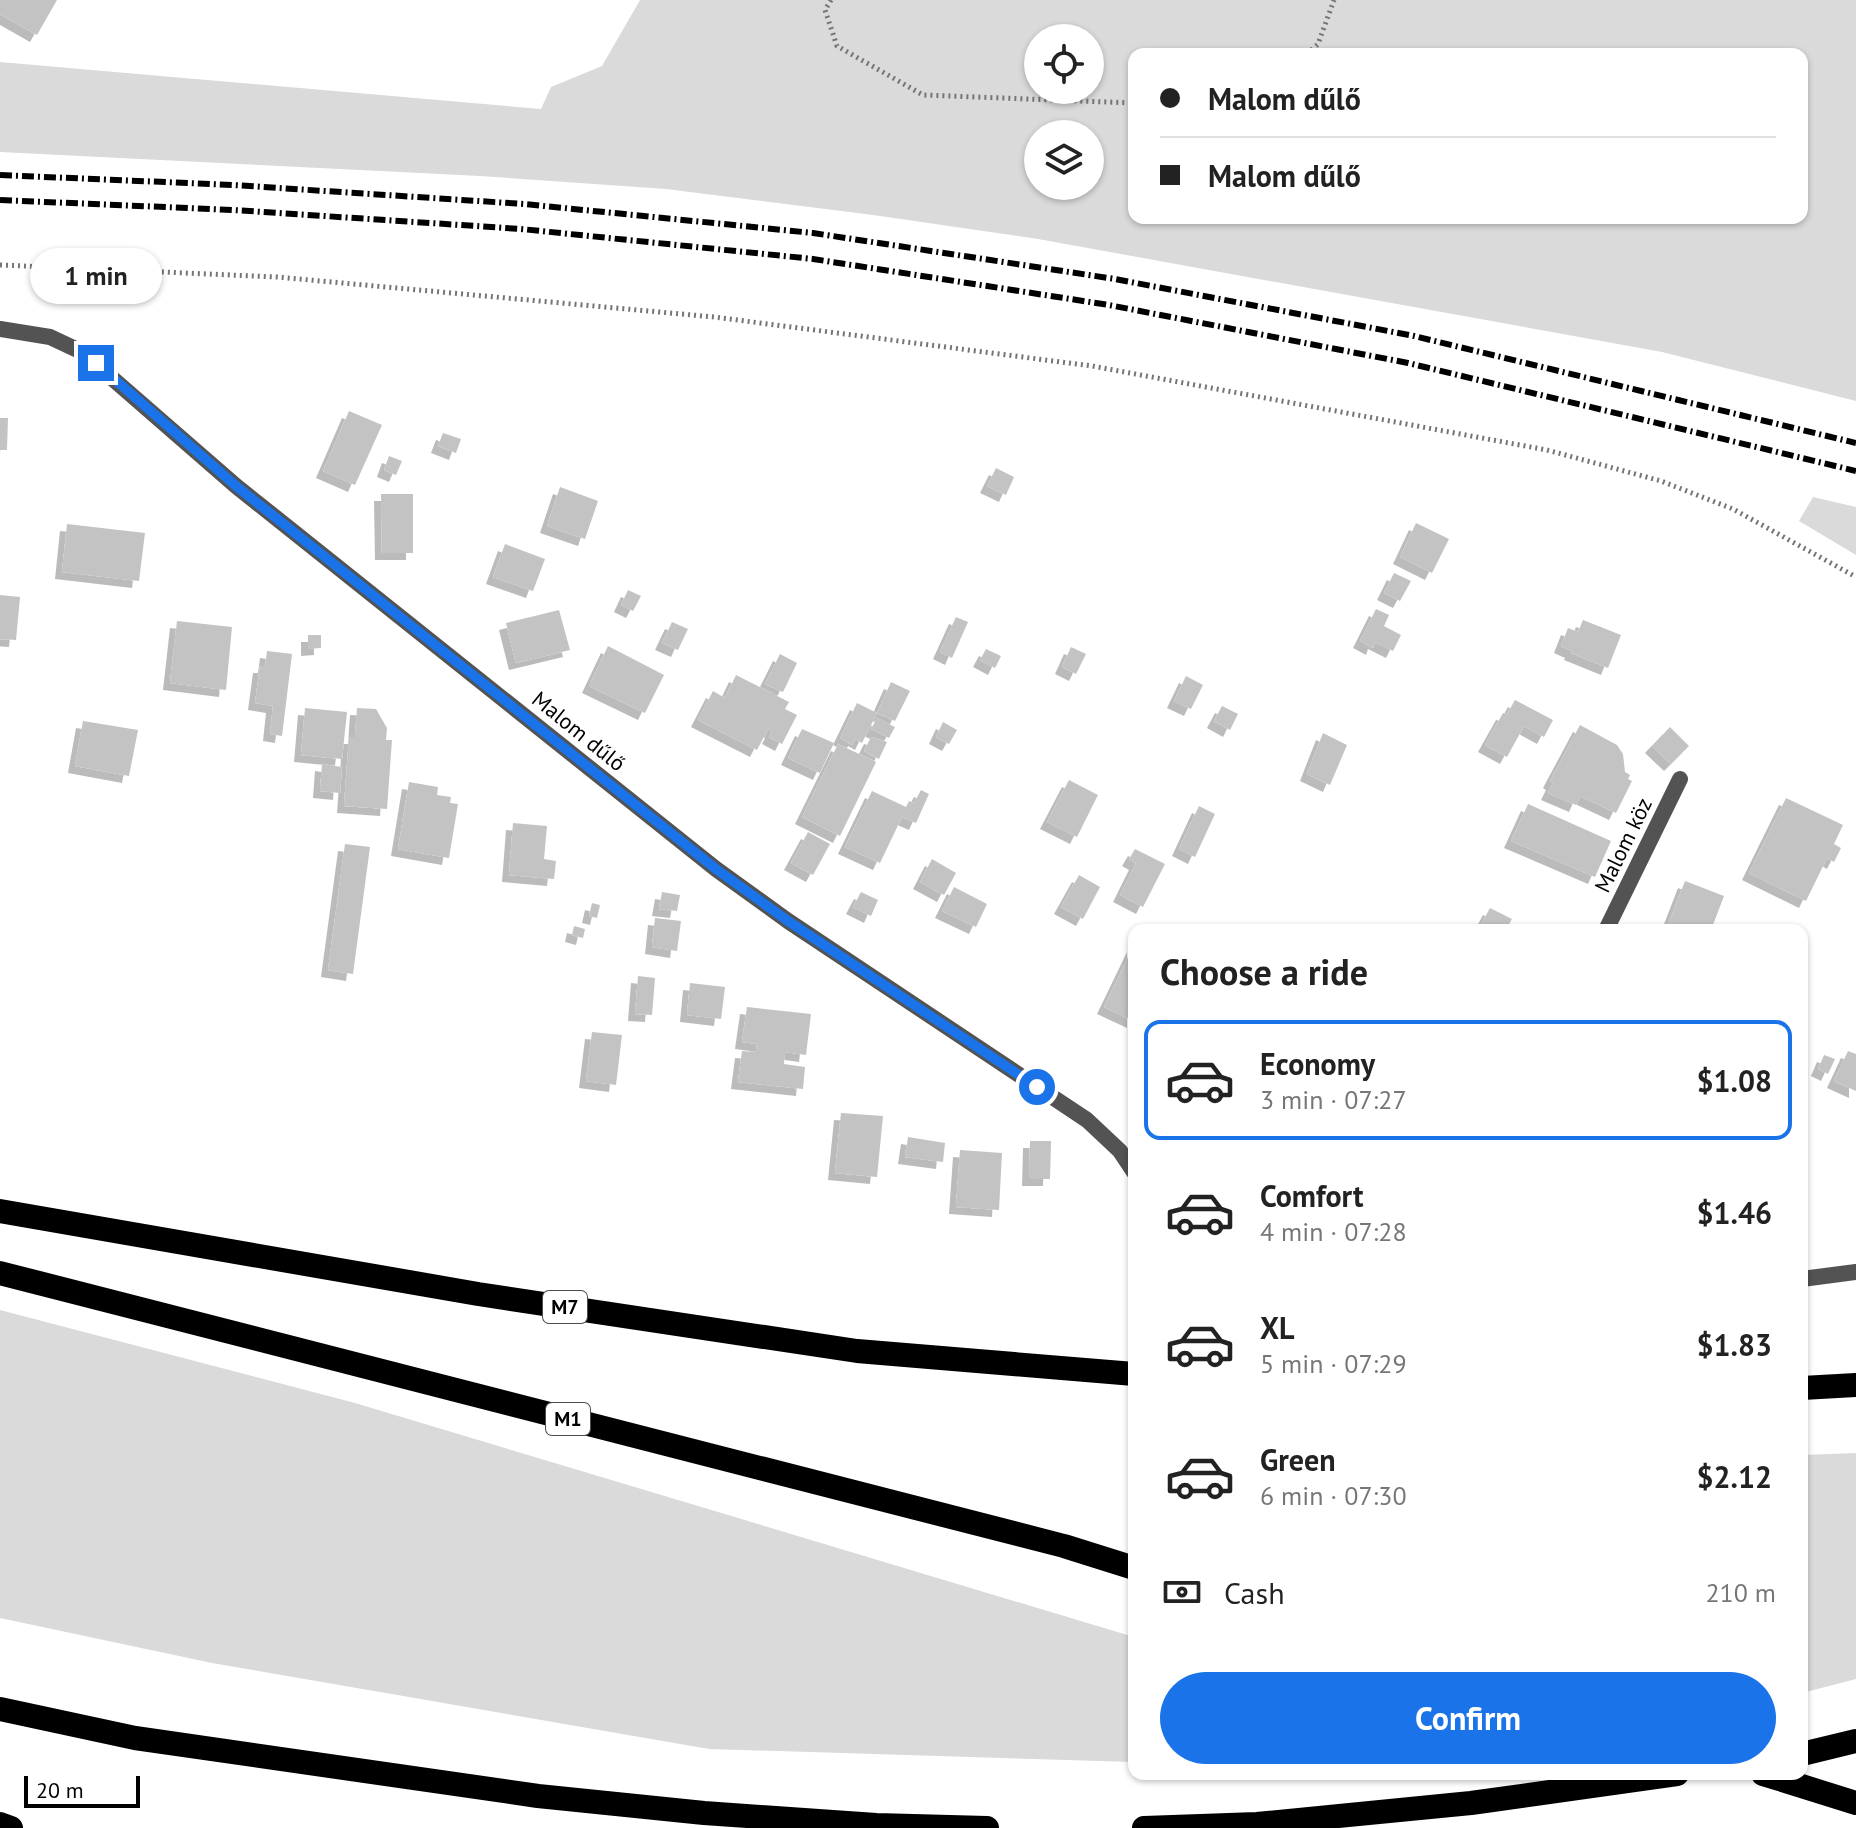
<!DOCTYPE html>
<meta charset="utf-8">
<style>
body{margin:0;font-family:"PT Sans",sans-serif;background:#f2f2f2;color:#222;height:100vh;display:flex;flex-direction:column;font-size:30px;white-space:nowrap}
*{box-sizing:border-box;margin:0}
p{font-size:26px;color:#767676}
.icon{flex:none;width:44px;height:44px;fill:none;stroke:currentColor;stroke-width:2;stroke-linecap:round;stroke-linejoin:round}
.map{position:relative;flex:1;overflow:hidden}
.drawer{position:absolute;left:1128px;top:924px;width:680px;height:856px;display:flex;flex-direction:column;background:#fff;border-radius:16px;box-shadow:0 2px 6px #0004}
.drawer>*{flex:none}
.top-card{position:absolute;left:1128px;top:48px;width:680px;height:176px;border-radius:16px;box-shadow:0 2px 6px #0004;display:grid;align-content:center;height:176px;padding:0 32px;background:#fff}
.controls{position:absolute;left:1024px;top:24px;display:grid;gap:16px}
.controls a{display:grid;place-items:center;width:80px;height:80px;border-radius:50%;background:#fff;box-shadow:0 2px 6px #0004;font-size:40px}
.scale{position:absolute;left:24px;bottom:20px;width:116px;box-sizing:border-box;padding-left:8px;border:4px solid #000;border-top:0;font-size:22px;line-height:28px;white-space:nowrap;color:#000;-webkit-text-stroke:6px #fff;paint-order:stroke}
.end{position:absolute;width:36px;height:36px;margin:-18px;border:10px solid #1a73e8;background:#fff;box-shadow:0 0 0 4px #fff}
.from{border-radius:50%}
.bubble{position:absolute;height:56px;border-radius:28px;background:#fff;box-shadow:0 2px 6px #0004;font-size:26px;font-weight:800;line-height:56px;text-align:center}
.top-card b{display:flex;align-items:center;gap:28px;height:76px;font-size:30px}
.top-card b+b{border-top:2px solid #e0e0e0}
.top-card i{width:20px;height:20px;background:#222}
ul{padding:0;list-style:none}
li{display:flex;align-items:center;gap:24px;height:120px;margin:0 16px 12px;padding:0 16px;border:4px solid transparent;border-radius:16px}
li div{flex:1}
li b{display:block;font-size:30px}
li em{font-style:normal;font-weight:800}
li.on{border-color:#1a73e8}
li>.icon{width:72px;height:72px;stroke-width:1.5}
h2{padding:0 32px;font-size:36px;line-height:96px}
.pay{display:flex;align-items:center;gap:20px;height:88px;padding:0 32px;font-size:30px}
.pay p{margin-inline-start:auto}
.action{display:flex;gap:16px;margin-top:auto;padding:16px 32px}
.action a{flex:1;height:92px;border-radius:48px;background:#1a73e8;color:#fff;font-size:32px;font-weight:800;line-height:92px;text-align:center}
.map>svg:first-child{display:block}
</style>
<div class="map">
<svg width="1856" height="1828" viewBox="0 0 1856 1828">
<defs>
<filter id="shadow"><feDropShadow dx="-7" dy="7" stdDeviation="0" flood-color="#0004"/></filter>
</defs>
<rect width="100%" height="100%" fill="#fff"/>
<!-- green -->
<path fill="#dadada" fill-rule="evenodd" d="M 640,0 L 1856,0 L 1856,401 L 1662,352 L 1038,239 L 873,215 L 666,189 L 480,176 L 0,152 L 0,62 L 541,109 L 551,87 L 602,66 ZM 1038,38 L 1090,38 L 1090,90 L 1038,90 ZM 1134,54 L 1802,54 L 1802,218 L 1134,218 ZM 1090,134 L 1090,186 L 1038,186 L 1038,134 Z
M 1813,497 L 1856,507 L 1856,555 L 1799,521 Z
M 0,1310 L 355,1403 L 1134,1637 L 1134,1762 L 709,1749 L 212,1663 L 0,1618 Z
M 1856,1453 L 1856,1679 L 1802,1693 L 1802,1455 Z"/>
<!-- building -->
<path fill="#c3c3c3" filter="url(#shadow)" d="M 0,0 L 57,0 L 37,35 L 0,14 Z
M 349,411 L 382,425 L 355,485 L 323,471 Z
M 0,418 L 8,418 L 7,450 L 0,450 Z
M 443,433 L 461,439 L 456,453 L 438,446 Z
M 389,456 L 402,461 L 396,475 L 384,470 Z
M 996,468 L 1014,477 L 1006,495 L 987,486 Z
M 560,487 L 598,501 L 585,539 L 547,526 Z
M 381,494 L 413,494 L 413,553 L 382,553 Z
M 1416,523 L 1449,539 L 1432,573 L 1400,557 Z
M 67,524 L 145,533 L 139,581 L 62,572 Z
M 505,544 L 545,559 L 533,591 L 493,577 Z
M 1394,573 L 1411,581 L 1400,601 L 1384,593 Z
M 628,590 L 641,596 L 633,611 L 621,605 Z
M 0,595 L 20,597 L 16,640 L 0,639 Z
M 1376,609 L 1389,615 L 1384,626 L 1401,635 L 1393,651 L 1375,642 L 1373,648 L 1360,641 Z
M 559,610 L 570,650 L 516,663 L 506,623 Z
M 956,617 L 968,622 L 952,658 L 940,652 Z
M 1583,620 L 1621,635 L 1608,668 L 1571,653 L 1572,651 L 1561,646 L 1568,628 L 1578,632 Z
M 177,621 L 232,627 L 226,690 L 170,683 Z
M 672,622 L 688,629 L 678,650 L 662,643 Z
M 308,635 L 321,635 L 321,648 L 308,649 Z
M 608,646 L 664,675 L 645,713 L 589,686 Z
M 1071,647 L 1086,654 L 1076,674 L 1062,667 Z
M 986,649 L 1001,656 L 995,668 L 980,660 Z
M 267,651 L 292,654 L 282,736 L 270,734 L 273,706 L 255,703 L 260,666 L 265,666 Z
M 780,654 L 797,663 L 783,692 L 765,684 Z
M 736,675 L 789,702 L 785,709 L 797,715 L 782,744 L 769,737 L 772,731 L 768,729 L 757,750 L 698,720 L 713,691 L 725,698 Z
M 1186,676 L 1203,685 L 1191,709 L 1174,701 Z
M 891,682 L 910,691 L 895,721 L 877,713 Z
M 1515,700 L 1553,720 L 1544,737 L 1524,726 L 1507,757 L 1485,745 L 1503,713 L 1507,714 Z
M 857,703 L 877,713 L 862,743 L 855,739 L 852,745 L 840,738 Z
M 1222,706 L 1238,714 L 1230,730 L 1214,721 Z
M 305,708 L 347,712 L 342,759 L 301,755 Z
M 357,708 L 376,709 L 387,728 L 386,740 L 392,740 L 387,809 L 344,806 L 349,737 L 355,737 Z
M 877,718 L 895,727 L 889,738 L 871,729 Z
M 83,721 L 138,730 L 129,776 L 75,766 Z
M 943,722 L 957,730 L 949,744 L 936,737 Z
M 1580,725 L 1617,745 L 1623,754 L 1625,772 L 1630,775 L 1628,779 L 1632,781 L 1616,813 L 1580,796 L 1576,805 L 1548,793 L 1553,783 L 1550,781 Z
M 1670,727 L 1689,746 L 1671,764 L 1652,746 Z
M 802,729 L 834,743 L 820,773 L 788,758 Z
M 1323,733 L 1347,745 L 1330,785 L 1307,774 Z
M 871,737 L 887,742 L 879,759 L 864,751 Z
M 838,744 L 876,762 L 840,836 L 802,817 Z
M 322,764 L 342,767 L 340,793 L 320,791 Z
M 1069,780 L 1098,795 L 1077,837 L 1047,822 Z
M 409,782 L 438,787 L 437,795 L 451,797 L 450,803 L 458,804 L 449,858 L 398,849 Z
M 921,790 L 929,794 L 916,823 L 902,817 L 880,863 L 845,847 L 872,791 L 906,807 L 909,801 L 914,803 Z
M 1786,798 L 1843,825 L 1834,844 L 1841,848 L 1834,862 L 1827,858 L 1806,901 L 1749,873 Z
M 1528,804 L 1611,841 L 1595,877 L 1511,841 Z
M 1199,806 L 1215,814 L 1195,857 L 1179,849 Z
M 513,823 L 547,826 L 544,859 L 556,861 L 554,879 L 509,875 Z
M 808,832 L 830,844 L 813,875 L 791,863 Z
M 345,844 L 370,847 L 353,974 L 328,970 Z
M 1135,849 L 1165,864 L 1143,907 L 1120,895 L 1136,863 L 1129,859 Z
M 932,859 L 956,873 L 944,895 L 920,882 Z
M 1079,875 L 1100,887 L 1083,919 L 1061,907 Z
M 1685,881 L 1724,896 L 1711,930 L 1666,930 Z
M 954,887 L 987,904 L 976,927 L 942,911 Z
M 662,892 L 680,895 L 677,911 L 659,909 Z
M 861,892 L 878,900 L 871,916 L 853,907 Z
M 592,903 L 600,905 L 597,918 L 589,916 Z
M 1490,908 L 1512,919 L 1506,930 L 1478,930 Z
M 655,918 L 681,921 L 677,951 L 652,947 Z
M 574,926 L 585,929 L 583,938 L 572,935 Z
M 1134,945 L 1134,1021 L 1104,1007 Z
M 638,976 L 655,978 L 652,1015 L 635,1014 Z
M 690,983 L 725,987 L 721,1019 L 687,1015 Z
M 747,1007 L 811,1014 L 806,1055 L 785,1052 L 784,1064 L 805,1067 L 803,1089 L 738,1082 L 742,1051 L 756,1052 L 757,1044 L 742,1042 Z
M 592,1032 L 622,1035 L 616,1085 L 586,1081 Z
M 1848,1051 L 1856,1054 L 1856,1091 L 1834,1081 Z
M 1824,1055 L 1835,1059 L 1828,1074 L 1818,1069 Z
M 841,1113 L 883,1116 L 877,1177 L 835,1173 Z
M 908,1137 L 945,1143 L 943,1162 L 905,1157 Z
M 1030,1141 L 1051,1141 L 1050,1179 L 1029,1179 Z
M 960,1150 L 1002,1153 L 999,1210 L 956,1207 Z"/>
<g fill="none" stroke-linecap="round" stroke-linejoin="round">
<!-- path -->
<path stroke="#757575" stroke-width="5" stroke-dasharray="2 4" stroke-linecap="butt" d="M 831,0 L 825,10 L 837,46 L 923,95 L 1134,103
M 1307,54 L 1318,44 L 1334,0
M 0,265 L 277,277 L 714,317 L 1092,366 L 1547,450 L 1661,481 L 1733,509 L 1856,577"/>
<!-- street -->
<path stroke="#535353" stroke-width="16" d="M 0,329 L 50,337 L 82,352 L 236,486 L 716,869 L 788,921 L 1087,1120 L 1120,1151 L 1134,1172
M 1606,930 L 1680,779
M 1802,1279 L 1856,1272"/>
<!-- highway -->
<path stroke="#000" stroke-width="24" d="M 0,1211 L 478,1294 L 857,1351 L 1134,1374
M 0,1273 L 1064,1546 L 1134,1568
M 1802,1388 L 1856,1385
M 0,1709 L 135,1738 L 538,1796 L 704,1813 L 876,1825 L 987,1828
M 1802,1754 L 1856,1741
M 1763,1774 L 1856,1803
M 0,1824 L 11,1828
M 1144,1828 L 1257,1824 L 1471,1803 L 1677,1774"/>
<!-- rail -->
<path stroke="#000" stroke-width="6" stroke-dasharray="12 4 2 4" stroke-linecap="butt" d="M 0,175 L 233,185 L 524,204 L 813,233 L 1115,279 L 1414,336 L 1856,443
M 0,200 L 233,210 L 521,229 L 813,259 L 1109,305 L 1408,363 L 1856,471"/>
</g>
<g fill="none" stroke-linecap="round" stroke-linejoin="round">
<!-- route -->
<path stroke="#1a73e8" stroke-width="10" d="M 96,363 L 236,486 L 716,869 L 788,921 L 1037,1087"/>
</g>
<g text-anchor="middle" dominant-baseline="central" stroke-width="6" stroke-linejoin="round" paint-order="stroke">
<!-- shield labels -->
<g fill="#fff" stroke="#4c4c4c" stroke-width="2">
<rect x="543" y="1291" width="44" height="32" rx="6"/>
<rect x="546" y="1403" width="44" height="32" rx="6"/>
</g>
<g font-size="20" font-weight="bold" fill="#000">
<text x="565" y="1307">M7</text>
<text x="568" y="1419">M1</text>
</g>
<!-- street labels -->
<g font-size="22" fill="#000" stroke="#fff">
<text transform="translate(579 731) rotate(39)">Malom dűlő</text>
<text transform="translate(1623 845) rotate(-64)">Malom köz</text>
</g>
</g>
</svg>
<div class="controls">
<a><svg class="icon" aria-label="locate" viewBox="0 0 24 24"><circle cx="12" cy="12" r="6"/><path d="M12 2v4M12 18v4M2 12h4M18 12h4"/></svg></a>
<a><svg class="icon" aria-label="layers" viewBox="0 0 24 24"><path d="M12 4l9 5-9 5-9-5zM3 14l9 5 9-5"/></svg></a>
</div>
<div class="scale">20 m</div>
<i class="end from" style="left:1037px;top:1087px"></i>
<i class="end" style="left:96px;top:363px"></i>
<div class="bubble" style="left:30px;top:248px;width:132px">1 min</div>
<div class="top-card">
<b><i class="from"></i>Malom dűlő</b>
<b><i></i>Malom dűlő</b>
</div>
<section class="drawer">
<h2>Choose a ride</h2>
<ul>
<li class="on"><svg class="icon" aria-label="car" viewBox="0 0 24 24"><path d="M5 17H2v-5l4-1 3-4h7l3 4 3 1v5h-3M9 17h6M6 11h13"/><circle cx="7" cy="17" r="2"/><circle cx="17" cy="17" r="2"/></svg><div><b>Economy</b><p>3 min · 07:27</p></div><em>$1.08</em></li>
<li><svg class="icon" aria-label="car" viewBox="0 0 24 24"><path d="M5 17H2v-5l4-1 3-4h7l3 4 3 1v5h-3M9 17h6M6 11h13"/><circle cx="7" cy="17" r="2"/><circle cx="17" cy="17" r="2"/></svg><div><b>Comfort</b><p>4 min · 07:28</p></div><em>$1.46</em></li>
<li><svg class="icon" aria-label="car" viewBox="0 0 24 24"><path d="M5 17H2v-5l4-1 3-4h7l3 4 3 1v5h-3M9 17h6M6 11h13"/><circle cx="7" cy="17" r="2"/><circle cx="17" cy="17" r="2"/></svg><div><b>XL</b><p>5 min · 07:29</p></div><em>$1.83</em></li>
<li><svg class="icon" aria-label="car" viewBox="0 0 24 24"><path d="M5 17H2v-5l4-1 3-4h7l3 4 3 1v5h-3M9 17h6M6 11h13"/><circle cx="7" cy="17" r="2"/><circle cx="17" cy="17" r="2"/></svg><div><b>Green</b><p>6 min · 07:30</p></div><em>$2.12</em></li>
</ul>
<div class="pay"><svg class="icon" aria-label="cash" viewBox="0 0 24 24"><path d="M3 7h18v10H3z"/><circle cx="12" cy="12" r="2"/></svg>Cash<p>210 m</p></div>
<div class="action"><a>Confirm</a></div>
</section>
</div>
